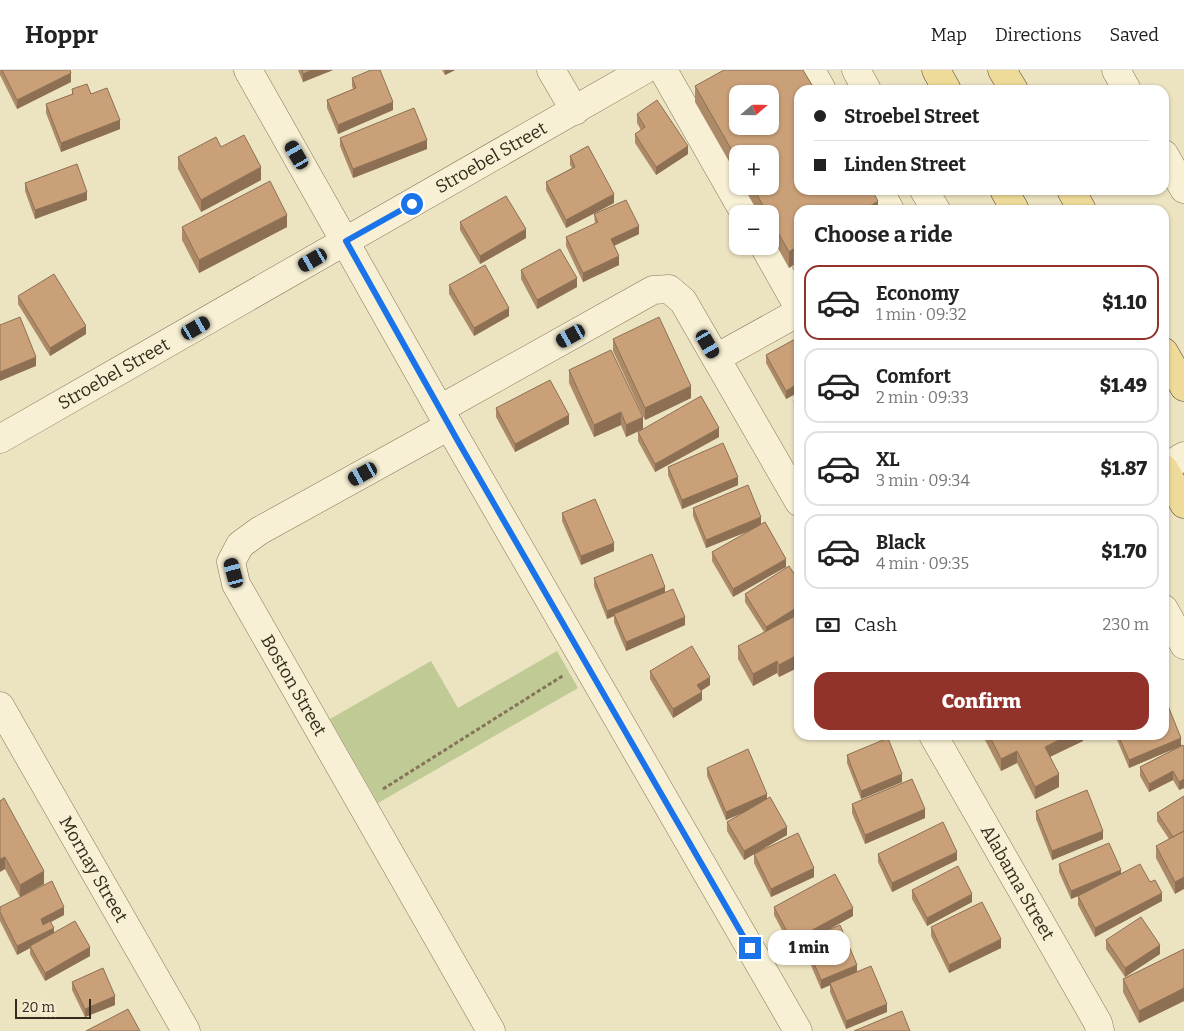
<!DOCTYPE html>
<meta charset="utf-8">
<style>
body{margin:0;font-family:Bitter,serif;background:#f2f2f2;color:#222;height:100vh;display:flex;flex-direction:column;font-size:19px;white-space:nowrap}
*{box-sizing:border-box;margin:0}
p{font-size:16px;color:#767676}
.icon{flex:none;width:28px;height:28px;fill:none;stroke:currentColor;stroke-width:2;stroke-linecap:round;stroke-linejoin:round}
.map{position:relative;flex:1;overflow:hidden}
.details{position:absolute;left:794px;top:135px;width:375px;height:535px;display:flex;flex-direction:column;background:#fff;border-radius:15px;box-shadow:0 1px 4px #0004}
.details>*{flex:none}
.hud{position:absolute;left:794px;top:15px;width:375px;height:110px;border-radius:15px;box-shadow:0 1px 4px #0004;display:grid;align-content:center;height:110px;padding:0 20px;background:#fff}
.needle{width:32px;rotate:70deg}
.buttons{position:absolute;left:729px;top:15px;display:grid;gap:10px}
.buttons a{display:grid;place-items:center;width:50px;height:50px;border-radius:10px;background:#fff;box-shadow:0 1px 4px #0004;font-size:25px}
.scale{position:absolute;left:15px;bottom:12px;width:76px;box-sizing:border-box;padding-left:5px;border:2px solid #352a1d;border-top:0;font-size:14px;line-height:18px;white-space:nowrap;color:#352a1d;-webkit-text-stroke:4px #f4ecd0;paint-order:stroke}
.end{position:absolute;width:22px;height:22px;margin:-11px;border:6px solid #1a73e8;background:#fff;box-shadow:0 0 0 2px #fff}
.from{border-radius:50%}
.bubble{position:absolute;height:35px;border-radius:15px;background:#fff;box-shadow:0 1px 4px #0004;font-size:16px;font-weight:800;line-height:35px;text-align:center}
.car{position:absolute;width:15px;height:30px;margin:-15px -8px;border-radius:6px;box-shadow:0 0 4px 1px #0007;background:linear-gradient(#222 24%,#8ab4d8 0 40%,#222 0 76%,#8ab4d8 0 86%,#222 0)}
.hud b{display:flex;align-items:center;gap:18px;height:48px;font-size:19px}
.hud b+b{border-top:1px solid #e0e0e0}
.hud i{width:12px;height:12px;background:#222}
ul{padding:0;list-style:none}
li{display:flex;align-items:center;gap:15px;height:75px;margin:0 10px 8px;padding:0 10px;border:2px solid #e0e0e0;border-radius:15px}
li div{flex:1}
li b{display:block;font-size:19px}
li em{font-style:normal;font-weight:800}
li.selected{border-color:#92332b}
li>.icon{width:45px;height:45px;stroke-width:1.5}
h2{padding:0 20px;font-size:22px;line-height:60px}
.pay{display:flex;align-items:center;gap:12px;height:55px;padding:0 20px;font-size:19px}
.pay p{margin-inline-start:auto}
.button{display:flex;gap:10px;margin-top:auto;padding:10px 20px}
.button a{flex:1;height:58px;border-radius:15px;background:#92332b;color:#fff;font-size:20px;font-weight:800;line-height:58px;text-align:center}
header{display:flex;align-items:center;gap:30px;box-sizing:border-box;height:70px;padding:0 25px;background:#fff;border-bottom:1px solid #e0e0e0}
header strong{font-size:24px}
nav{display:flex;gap:28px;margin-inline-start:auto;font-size:18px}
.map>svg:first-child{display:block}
</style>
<header>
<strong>Hoppr</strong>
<nav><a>Map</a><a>Directions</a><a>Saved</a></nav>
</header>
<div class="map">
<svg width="1184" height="961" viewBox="0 0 1184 961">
<rect width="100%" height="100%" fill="#ece3c1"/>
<!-- green -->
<path fill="#bfca95" d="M 557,581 L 578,618 L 378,733 L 330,649 L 431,591 L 458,638 Z"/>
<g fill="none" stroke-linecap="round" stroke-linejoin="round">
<defs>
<g id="minor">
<path d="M 248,0 L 449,356 L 798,961"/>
<path d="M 551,0 L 575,41"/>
<path d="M 663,0 L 745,144"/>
<path d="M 811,0 L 822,20"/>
<path d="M 856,0 L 867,20"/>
<path d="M 1116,0 L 1127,20"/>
<path d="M 1164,84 L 1184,119"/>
<path d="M 879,120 L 890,140"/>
<path d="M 924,120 L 936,140"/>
<path d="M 764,176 L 799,238"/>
<path d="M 716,288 L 799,242"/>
<path d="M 440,339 L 653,220 L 669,219 L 683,231 L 799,432"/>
<path id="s1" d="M 449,356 L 259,461 L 240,475 L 231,492 L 236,514 L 491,961"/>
<path id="s2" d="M 0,369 L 644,0"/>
<path d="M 1164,398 L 1184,386"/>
<path d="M 1164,539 L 1184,575"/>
<path id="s3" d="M 0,636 L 186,961"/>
<path id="s4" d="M 933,665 L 1098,953 L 1100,961"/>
</g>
<path id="major" d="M 936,0 L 947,20
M 1002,0 L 1014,20
M 1004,120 L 1015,140
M 1071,120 L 1082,140
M 1164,282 L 1184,317
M 1164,399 L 1184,434"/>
</defs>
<!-- minor casing -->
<use href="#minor" stroke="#857459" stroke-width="29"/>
<!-- major casing -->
<use href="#major" stroke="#52422d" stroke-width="29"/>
<!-- path -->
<path stroke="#857459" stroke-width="3" stroke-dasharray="4 2.5" stroke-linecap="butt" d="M 383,719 L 564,605"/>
<!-- minor -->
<use href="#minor" stroke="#f7f0d4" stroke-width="28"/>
<!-- major -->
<use href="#major" stroke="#efdb99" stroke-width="28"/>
</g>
<!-- wall -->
<path fill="#ad8a67" d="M 0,0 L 70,0 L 71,12 L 17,39 L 0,5 Z
M 298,0 L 333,0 L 303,12 Z
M 442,0 L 455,0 L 445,5 Z
M 352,8 L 393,40 L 338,64 L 327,38 L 327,30 L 353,19 L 352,16 Z
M 695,16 L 878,140 L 799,140 L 799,202 L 797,203 L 793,195 L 789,198 L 770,164 L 770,144 L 759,144 L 743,116 L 770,116 L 738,84 L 738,107 L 695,32 Z
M 72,19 L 91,24 L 120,59 L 61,82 L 46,43 L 46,34 L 72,24 Z
M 637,44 L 688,84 L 656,105 L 635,73 L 635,64 L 641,60 L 637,53 Z
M 340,68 L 427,79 L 353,108 L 340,76 Z
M 221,77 L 261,110 L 201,142 L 178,99 L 178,87 Z
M 570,86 L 614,133 L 566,158 L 546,120 L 546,112 L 572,98 L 570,95 Z
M 25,113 L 87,130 L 35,149 L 25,121 Z
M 594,144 L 639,164 L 614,176 L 619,195 L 583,212 L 566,176 L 566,167 L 595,154 Z
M 460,152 L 526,168 L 480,194 L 460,160 Z
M 182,157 L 287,157 L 199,203 L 182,170 Z
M 521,200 L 577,217 L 537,239 L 521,209 Z
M 449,215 L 509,246 L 474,266 L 449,224 Z
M 18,226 L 86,264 L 50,286 L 18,234 Z
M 799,267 L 799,322 L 786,329 L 766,293 L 766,285 Z
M 613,269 L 691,328 L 645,350 L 613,281 Z
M 569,300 L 643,359 L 626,367 L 621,355 L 594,367 L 569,313 Z
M 799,328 L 799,349 L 794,339 L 794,330 Z
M 496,338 L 569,354 L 515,382 L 496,347 Z
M 638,362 L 719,367 L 655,402 L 638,371 Z
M 668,397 L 738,415 L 682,439 L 668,405 Z
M 693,438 L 761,454 L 733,527 L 712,491 L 712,482 L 752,460 L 706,478 L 693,446 Z
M 562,443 L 614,481 L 581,495 L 562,451 Z
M 594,508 L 665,522 L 685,555 L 626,581 L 614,552 L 614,546 L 607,549 L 594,516 Z
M 799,511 L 799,597 L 779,607 L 777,603 L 753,616 L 738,589 L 738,576 L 764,562 L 745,532 L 745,524 Z
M 650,601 L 710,615 L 701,621 L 702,630 L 673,648 L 650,609 Z
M 984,665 L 1083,665 L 1083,671 L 1050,687 L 1059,717 L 1035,729 L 1017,693 L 1001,701 L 984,668 Z
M 1115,665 L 1164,665 L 1184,677 L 1184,718 L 1179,720 L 1173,710 L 1149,722 L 1140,706 L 1140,697 L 1178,677 L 1129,698 Z
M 847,685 L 902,712 L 861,729 L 847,693 Z
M 707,698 L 767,729 L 787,765 L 744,790 L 727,761 L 727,752 L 745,742 L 726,750 L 707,706 Z
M 1184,726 L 1175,824 L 1156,788 L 1156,776 L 1169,769 L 1157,751 L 1157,743 Z
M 0,731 L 44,814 L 20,827 L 5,799 Z
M 852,734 L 925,748 L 865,774 L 852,743 Z
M 1036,741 L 1103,769 L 1052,790 L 1036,749 Z
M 754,784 L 814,807 L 771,827 L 754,793 Z
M 878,784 L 957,790 L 892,822 L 878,792 Z
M 1059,794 L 1121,804 L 1150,812 L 1162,831 L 1095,867 L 1078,835 L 1078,826 L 1071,829 L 1059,802 Z
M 912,820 L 972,832 L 927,856 L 912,829 Z
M 0,837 L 64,845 L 51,852 L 54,862 L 90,886 L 45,911 L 30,884 L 30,878 L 17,885 L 0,851 Z
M 774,837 L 853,846 L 823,863 L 857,902 L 887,942 L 846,959 L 830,922 L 830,915 L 821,919 L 804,879 L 804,872 L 792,879 L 774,845 Z
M 931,857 L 1001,878 L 949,903 L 931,866 Z
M 1106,870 L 1160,884 L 1125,907 L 1106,879 Z
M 1184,879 L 1184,931 L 1139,953 L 1123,922 L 1123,909 Z
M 72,912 L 115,935 L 85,947 L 72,920 Z"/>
<!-- shaded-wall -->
<path fill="#8d7054" d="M 312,0 L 333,0 L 303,12 L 303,4 Z
M 445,0 L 455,0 L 445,5 Z
M 71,3 L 71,12 L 17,39 L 17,30 Z
M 393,32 L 393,40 L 338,64 L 338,55 Z
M 120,50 L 120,59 L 61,82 L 61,73 Z
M 427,70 L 427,79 L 353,108 L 353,99 Z
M 688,76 L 688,84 L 656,105 L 656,97 Z
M 261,97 L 261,110 L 201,142 L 201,130 Z
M 87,122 L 87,130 L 35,149 L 35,140 Z
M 614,124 L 614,133 L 566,158 L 566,150 Z
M 878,131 L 878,140 L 870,140 L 870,136 Z
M 287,145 L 287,157 L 199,203 L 199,190 Z
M 639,156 L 639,164 L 611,177 L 611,169 Z
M 526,159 L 526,168 L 480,194 L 480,186 Z
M 793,179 L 793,195 L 789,198 L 789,182 Z
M 619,186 L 619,195 L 583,212 L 583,203 Z
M 799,186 L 799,202 L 797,203 L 797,187 Z
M 577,208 L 577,217 L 537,239 L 537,230 Z
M 509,238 L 509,246 L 474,266 L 474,258 Z
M 86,256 L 86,264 L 50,286 L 50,278 Z
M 36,287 L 36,296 L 0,311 L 0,302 Z
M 799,313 L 799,322 L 786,329 L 786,321 Z
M 691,316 L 691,328 L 645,350 L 645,338 Z
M 621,342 L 621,355 L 594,367 L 594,355 Z
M 569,345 L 569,354 L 515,382 L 515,374 Z
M 643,347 L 643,359 L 626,367 L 626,355 Z
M 719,358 L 719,367 L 655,402 L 655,394 Z
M 738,407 L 738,415 L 682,439 L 682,430 Z
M 761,447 L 761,456 L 706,478 L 706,470 Z
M 614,473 L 614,481 L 581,495 L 581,486 Z
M 786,489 L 786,497 L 733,527 L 733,519 Z
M 665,517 L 665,525 L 614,544 L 614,546 L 607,549 L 607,541 Z
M 799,536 L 799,544 L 766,566 L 766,557 Z
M 685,547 L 685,555 L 626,581 L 626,572 Z
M 799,584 L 799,597 L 779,607 L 779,595 Z
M 777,591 L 777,603 L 753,616 L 753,604 Z
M 710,607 L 710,615 L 697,623 L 697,615 Z
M 702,622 L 702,630 L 673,648 L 673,639 Z
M 822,665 L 832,665 L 822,669 Z
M 1069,665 L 1083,665 L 1083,671 L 1045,689 L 1045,677 Z
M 1181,668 L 1181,676 L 1129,698 L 1129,690 Z
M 1017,681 L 1017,693 L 1001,701 L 1001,689 Z
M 1173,701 L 1173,710 L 1149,722 L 1149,714 Z
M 902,704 L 902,712 L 861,729 L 861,721 Z
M 1059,704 L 1059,717 L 1035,729 L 1035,717 Z
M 1184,709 L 1184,718 L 1179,720 L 1179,712 Z
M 767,724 L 767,732 L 726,750 L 726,742 Z
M 925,739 L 925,748 L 865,774 L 865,765 Z
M 787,757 L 787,765 L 744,790 L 744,781 Z
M 1103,761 L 1103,769 L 1052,790 L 1052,781 Z
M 957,782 L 957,790 L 892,822 L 892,813 Z
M 5,787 L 5,799 L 0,802 L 0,789 Z
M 814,798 L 814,807 L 771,827 L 771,819 Z
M 1121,800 L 1121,808 L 1071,829 L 1071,821 Z
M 44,801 L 44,814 L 20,827 L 20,815 Z
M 1184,807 L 1184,819 L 1175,824 L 1175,812 Z
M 1162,823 L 1162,831 L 1095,867 L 1095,858 Z
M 972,824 L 972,832 L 927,856 L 927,848 Z
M 64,837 L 64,845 L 41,857 L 41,849 Z
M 853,838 L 853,846 L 805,872 L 804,870 L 804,872 L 792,879 L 792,871 Z
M 54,858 L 54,866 L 30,876 L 30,878 L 17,885 L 17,876 Z
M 1001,869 L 1001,878 L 949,903 L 949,895 Z
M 1160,875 L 1160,884 L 1125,907 L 1125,898 Z
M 90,877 L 90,886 L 45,911 L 45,903 Z
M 857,895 L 857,904 L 821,919 L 821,910 Z
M 1184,918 L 1184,931 L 1139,953 L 1139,941 Z
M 115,926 L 115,935 L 85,947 L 85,939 Z
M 887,934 L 887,942 L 846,959 L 846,951 Z"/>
<!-- building -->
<path fill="#c9a078" stroke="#8d7054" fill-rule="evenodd" d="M 2,0 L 70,0 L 71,3 L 17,30 Z
M 302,0 L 312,0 L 303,4 Z
M 371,0 L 380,0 L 393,32 L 338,55 L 327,30 L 356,18 L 352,8 Z
M 724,0 L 803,0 L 815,20 L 799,20 L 799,120 L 872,120 L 878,131 L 870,136 L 873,140 L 799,140 L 799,186 L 797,187 L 793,179 L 789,182 L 770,148 L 770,144 L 768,144 L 752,116 L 770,116 L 770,84 L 738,84 L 738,91 L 695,16 ZM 738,24 L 770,24 L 770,56 L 738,56 Z
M 87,14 L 91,24 L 107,18 L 120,50 L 61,73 L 46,34 L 73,24 L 72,19 Z
M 657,30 L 688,76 L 656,97 L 635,64 L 645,57 L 637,44 Z
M 414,38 L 427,70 L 353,99 L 340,68 Z
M 244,65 L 261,97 L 201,130 L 178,87 L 216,67 L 221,77 Z
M 588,76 L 614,124 L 566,150 L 546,112 L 575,97 L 570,86 Z
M 77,94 L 87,122 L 35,140 L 25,113 Z
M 270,111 L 287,145 L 199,190 L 182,157 Z
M 506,126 L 526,159 L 480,186 L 460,152 Z
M 626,130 L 639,156 L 611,169 L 619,186 L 583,203 L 566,167 L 598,152 L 594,144 Z
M 560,179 L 577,208 L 537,230 L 521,200 Z
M 485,195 L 509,238 L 474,258 L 449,215 Z
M 54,204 L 86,256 L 50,278 L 18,226 Z
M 20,247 L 36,287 L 0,302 L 0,255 Z
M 659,247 L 691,316 L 645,338 L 613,269 Z
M 799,267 L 799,313 L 786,321 L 766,285 Z
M 611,280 L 643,347 L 626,355 L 621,342 L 594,355 L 569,300 Z
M 550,310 L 569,345 L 515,374 L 496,338 Z
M 701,326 L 719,358 L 655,394 L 638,362 Z
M 799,328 L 799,341 L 794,330 Z
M 723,373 L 738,407 L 682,430 L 668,397 Z
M 748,415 L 761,447 L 706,470 L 693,438 Z
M 595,429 L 614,473 L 581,486 L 562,443 Z
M 765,452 L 786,489 L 733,519 L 712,482 Z
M 652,484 L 665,517 L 607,541 L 594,508 Z
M 789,496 L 799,511 L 799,536 L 766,557 L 745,524 Z
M 673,519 L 685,547 L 626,572 L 614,544 Z
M 799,544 L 799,584 L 779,595 L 777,591 L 753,604 L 738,576 Z
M 692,576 L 710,607 L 697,615 L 702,622 L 673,639 L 650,601 Z
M 1164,626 L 1181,668 L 1129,690 L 1118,665 L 1164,665 Z
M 989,665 L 1069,665 L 1045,677 L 1059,704 L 1035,717 L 1017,681 L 1001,689 Z
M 888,668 L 902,704 L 861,721 L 847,685 Z
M 1183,675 L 1184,677 L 1184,709 L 1179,712 L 1173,701 L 1149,714 L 1140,697 Z
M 748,679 L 767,724 L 726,742 L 707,698 Z
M 912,709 L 925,739 L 865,765 L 852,734 Z
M 1087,720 L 1103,761 L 1052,781 L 1036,741 Z
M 1184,726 L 1184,761 L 1173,767 L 1157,743 Z
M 770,727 L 787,757 L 744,781 L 727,752 Z
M 4,728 L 44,801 L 20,815 L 5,787 L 0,789 L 0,731 Z
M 943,752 L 957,782 L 892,813 L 878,784 Z
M 1184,761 L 1184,807 L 1175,812 L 1156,776 Z
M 798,763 L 814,798 L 771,819 L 754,784 Z
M 1109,773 L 1121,800 L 1071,821 L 1059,794 Z
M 1140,794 L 1150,812 L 1155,810 L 1162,823 L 1095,858 L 1078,826 Z
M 958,796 L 972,824 L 927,848 L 912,820 Z
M 835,804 L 853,838 L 792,871 L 774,837 Z
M 52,811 L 64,837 L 41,849 L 43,855 L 50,851 L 54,858 L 17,876 L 0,842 L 0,837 Z
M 982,832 L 1001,869 L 949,895 L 931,857 Z
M 1141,847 L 1160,875 L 1125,898 L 1106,870 Z
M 75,851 L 90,877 L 45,903 L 30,876 Z
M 840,855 L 857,895 L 821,910 L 804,870 Z
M 1184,879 L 1184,918 L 1139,941 L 1123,909 Z
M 871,896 L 887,934 L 846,951 L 830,913 Z
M 103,898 L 115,926 L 85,939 L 72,912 Z
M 128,939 L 140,961 L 86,961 Z
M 902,941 L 910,961 L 854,961 Z"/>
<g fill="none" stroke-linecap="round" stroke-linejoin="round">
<!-- route -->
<path stroke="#1a73e8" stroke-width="6" d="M 412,134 L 346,171 L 459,373 L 750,878"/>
</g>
<g text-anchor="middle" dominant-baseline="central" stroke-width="5" stroke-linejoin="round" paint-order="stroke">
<!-- street labels -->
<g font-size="18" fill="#352a1d" stroke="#f4ecd0">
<text stroke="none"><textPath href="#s2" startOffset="566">Stroebel Street</textPath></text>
<text stroke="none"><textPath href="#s2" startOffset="131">Stroebel Street</textPath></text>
<text stroke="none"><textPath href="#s1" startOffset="399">Boston Street</textPath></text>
<text stroke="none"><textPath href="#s3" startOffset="188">Mornay Street</textPath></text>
<text stroke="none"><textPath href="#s4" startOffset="170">Alabama Street</textPath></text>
</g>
</g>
</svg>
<div class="buttons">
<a><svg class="needle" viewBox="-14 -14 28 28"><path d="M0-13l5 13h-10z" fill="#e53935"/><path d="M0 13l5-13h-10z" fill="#767676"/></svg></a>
<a>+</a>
<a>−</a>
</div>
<div class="scale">20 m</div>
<i class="end from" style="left:412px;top:134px"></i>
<i class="end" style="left:750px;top:878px"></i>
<div class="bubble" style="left:768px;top:860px;width:82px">1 min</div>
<i class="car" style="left:297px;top:85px;rotate:330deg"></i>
<i class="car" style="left:313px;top:190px;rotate:240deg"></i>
<i class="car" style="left:196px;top:258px;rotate:60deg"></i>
<i class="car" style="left:571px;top:266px;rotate:241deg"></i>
<i class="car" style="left:708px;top:274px;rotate:150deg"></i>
<i class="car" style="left:363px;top:404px;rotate:241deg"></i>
<i class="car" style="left:234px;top:503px;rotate:345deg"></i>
<div class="hud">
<b><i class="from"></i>Stroebel Street</b>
<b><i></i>Linden Street</b>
</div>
<section class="details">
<h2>Choose a ride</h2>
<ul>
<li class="selected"><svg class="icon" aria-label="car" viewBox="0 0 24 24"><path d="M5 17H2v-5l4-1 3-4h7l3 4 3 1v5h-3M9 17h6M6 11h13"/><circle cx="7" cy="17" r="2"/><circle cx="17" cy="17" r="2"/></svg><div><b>Economy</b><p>1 min · 09:32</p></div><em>$1.10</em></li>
<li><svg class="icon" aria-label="car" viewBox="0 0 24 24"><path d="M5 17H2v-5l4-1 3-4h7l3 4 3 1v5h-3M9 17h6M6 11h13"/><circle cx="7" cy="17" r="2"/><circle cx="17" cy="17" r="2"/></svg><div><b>Comfort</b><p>2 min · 09:33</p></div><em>$1.49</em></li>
<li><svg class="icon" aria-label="car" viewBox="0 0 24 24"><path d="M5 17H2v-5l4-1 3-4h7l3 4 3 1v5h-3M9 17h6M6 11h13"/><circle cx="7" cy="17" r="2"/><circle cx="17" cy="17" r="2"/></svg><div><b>XL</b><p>3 min · 09:34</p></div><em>$1.87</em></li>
<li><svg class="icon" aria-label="car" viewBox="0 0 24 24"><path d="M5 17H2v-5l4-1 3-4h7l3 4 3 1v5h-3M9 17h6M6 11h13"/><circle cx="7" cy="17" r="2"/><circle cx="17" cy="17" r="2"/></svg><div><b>Black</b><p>4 min · 09:35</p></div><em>$1.70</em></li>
</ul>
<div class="pay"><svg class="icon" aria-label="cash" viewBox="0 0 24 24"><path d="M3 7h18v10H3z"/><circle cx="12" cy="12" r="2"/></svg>Cash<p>230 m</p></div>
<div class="button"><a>Confirm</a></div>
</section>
</div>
